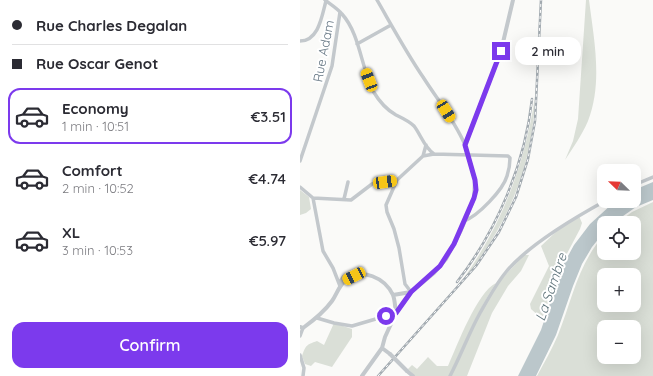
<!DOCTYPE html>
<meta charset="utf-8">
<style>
body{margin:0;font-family:Quicksand,sans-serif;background:#f2f2f3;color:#2b2b33;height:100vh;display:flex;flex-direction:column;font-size:15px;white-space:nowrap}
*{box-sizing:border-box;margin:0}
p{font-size:13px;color:#7c7c81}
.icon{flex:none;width:22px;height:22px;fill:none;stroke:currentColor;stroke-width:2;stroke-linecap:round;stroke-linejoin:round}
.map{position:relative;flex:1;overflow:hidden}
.drawer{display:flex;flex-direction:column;background:#fff;width:300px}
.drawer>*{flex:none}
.hud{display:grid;align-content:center;height:88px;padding:0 12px;background:#fff}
.needle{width:26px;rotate:293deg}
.controls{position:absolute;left:297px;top:164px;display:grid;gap:8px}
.controls a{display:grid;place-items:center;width:44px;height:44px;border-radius:8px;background:#fff;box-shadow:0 4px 16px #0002;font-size:20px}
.end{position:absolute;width:18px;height:18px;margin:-9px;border:5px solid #7c3aed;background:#fff;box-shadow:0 0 0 2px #fff}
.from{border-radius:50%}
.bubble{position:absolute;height:28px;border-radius:12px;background:#fff;box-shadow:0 4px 16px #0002;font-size:13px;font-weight:600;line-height:28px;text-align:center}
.car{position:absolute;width:12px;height:24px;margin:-12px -6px;border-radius:5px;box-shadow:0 0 3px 1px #0007;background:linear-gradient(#f5c518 24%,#345 0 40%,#f5c518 0 76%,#345 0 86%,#f5c518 0)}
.hud b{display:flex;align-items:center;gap:14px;height:38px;font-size:15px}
.hud b+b{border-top:1px solid #e1e1e2}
.hud i{width:10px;height:10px;background:#2b2b33}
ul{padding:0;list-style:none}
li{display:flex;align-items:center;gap:12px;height:56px;margin:0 8px 6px;padding:0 4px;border:2px solid transparent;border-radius:12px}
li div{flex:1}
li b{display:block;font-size:15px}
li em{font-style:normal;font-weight:600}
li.current{border-color:#7c3aed}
li>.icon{width:36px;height:36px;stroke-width:1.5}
.cta{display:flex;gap:8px;margin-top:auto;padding:8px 12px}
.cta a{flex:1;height:46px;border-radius:12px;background:#7c3aed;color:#fff;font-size:16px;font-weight:600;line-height:46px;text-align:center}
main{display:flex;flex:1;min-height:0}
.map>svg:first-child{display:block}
</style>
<main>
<section class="drawer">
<div class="hud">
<b><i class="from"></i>Rue Charles Degalan</b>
<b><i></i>Rue Oscar Genot</b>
</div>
<ul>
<li class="current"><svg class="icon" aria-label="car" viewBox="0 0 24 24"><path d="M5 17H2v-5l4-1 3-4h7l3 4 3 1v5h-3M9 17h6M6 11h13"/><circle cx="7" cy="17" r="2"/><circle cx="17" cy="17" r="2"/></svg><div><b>Economy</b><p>1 min · 10:51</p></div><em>€3.51</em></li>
<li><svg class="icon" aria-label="car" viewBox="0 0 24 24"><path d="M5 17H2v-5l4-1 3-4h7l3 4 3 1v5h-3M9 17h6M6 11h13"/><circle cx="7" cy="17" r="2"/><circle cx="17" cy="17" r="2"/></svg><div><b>Comfort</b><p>2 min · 10:52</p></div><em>€4.74</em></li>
<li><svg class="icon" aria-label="car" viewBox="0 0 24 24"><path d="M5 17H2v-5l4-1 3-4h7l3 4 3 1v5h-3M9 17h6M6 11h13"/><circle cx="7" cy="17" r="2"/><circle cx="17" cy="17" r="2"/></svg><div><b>XL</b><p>3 min · 10:53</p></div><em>€5.97</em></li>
</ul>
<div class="cta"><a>Confirm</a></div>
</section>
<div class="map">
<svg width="353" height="376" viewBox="0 0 353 376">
<rect width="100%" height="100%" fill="#fafaf8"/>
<!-- green -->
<path fill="#dadfd7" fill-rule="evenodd" d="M 286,0 L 289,0 C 294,40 303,82 288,121 C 282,135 273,148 265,160 L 273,141 L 278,119 Z
M 235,97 C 233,169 205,231 159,285 C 201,227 224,168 235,97 Z
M 0,190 L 9,197 L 11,209 L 6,213 L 0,215 Z
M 353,202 L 353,376 L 237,376 C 244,363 252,349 258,335 C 272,300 278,264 304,235 L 304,253 L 334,253 L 334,223 L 317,223 L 332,212 ZM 304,275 L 334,275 L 334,305 L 304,305 ZM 304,327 L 334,327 L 334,357 L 304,357 Z
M 279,216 L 282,223 L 280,229 L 262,263 L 242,319 L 231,309 L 230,304 L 249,266 L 241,246 L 259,229 Z
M 224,255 L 229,255 L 221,271 L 208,286 L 192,313 L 167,376 L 150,376 L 179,314 L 199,282 Z
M 196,283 C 177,312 164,344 149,376 L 115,376 L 108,369 L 112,365 L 117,369 L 128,357 L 137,366 L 148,366 C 157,346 177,292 196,283 Z
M 34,323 L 52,329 L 52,337 L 32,367 L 15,362 L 11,366 L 5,364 L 2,356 C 6,345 6,345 17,341 L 24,345 Z"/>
<!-- water -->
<path fill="#bbc7cb" d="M 353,182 L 353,200 L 336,207 L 313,223 L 304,223 L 304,232 L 292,247 L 282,264 L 273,286 L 256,335 L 236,376 L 218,376 L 241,330 L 262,267 L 274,245 L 290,224 L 312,204 L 316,201 L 334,201 L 334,190 Z"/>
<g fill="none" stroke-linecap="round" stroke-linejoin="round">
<!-- minor -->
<path stroke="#c3c8cc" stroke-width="3.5" d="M 25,0 C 30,4 37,8 42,14 C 60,34 61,67 73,91 C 79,101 85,109 96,115 C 102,118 109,121 114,126 C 121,135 124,147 134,154
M 77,0 C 92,26 106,52 123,77 C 137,99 155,121 165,145
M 0,41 C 19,41 22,15 26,1
M 57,44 L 91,25
M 123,156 L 134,154 L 208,156 L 210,158 C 210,164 209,170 207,176 C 203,190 178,216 164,221
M 0,161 L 32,66 L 40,12
M 334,185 L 353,177
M 0,187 L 13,198
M 13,198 L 23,251 L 33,268 L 40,286
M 13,198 L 51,200 L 72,184 L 97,180
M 44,199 L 48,182
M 40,285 C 41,276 46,274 53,275
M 111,292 L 105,284 L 99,248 L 94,229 L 87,212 L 86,205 L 97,180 L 123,156 L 126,145
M 17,318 L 34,323 L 52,326 L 96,313
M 0,336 L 3,328
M 0,355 L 4,368 L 3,376
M 150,376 C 161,355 169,333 180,313 C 188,299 196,284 206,272 C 229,244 274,218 305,201"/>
<!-- tertiary -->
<path stroke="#c3c8cc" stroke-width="4" d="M 93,295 L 111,292
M 0,327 L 3,328 C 14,320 24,312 32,301 C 37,294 39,285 46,280 C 62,267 85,278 93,295 C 95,300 95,307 96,313
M 82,348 L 90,354
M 107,371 L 113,376
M 62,376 L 82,348 L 85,337 L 96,313 L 111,292 L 134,273 L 146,259 L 161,230 L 174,198 L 175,180 L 165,145 L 201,51 L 213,0"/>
<defs>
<path id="rail" d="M 157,282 C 197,230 225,164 232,99
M 78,376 L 176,266 L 199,232 L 216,197 L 228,159 L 235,121 L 241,0"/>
</defs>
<!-- rail casing -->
<use href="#rail" stroke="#a2aab0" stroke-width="2.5"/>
<!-- rail -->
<use href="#rail" stroke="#fff" stroke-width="1" stroke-dasharray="3" stroke-linecap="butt"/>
<!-- tertiary-bridge -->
<path stroke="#c3c8cc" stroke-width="4" d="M 90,354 L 107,371"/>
</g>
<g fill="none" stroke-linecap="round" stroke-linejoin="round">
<!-- route -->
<path stroke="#7c3aed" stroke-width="5" d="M 86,316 L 96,313 L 111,292 L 140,266 L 154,244 L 174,198 L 176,190 L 175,180 L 165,145 L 201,51"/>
</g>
<g text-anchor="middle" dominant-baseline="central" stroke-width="4" stroke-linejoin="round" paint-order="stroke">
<!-- street labels -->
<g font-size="13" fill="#657683" stroke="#fff">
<text transform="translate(23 51) rotate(-79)">Rue Adam</text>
</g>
<!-- water labels -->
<g font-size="14" font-style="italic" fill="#60757c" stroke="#fff">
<text transform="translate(251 287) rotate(-71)">La Sambre</text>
</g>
</g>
</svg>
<div class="controls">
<a><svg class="needle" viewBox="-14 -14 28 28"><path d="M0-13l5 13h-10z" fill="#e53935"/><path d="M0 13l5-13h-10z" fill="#7c7c81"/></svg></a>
<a><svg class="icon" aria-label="locate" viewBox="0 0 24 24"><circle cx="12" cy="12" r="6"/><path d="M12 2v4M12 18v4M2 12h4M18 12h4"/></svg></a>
<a>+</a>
<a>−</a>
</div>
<i class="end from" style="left:86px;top:316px"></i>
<i class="end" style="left:201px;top:51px"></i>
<div class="bubble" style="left:215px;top:37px;width:66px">2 min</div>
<i class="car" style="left:69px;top:80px;rotate:339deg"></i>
<i class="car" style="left:146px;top:111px;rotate:148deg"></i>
<i class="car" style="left:85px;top:182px;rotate:82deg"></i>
<i class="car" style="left:54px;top:276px;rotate:244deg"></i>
</div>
</main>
